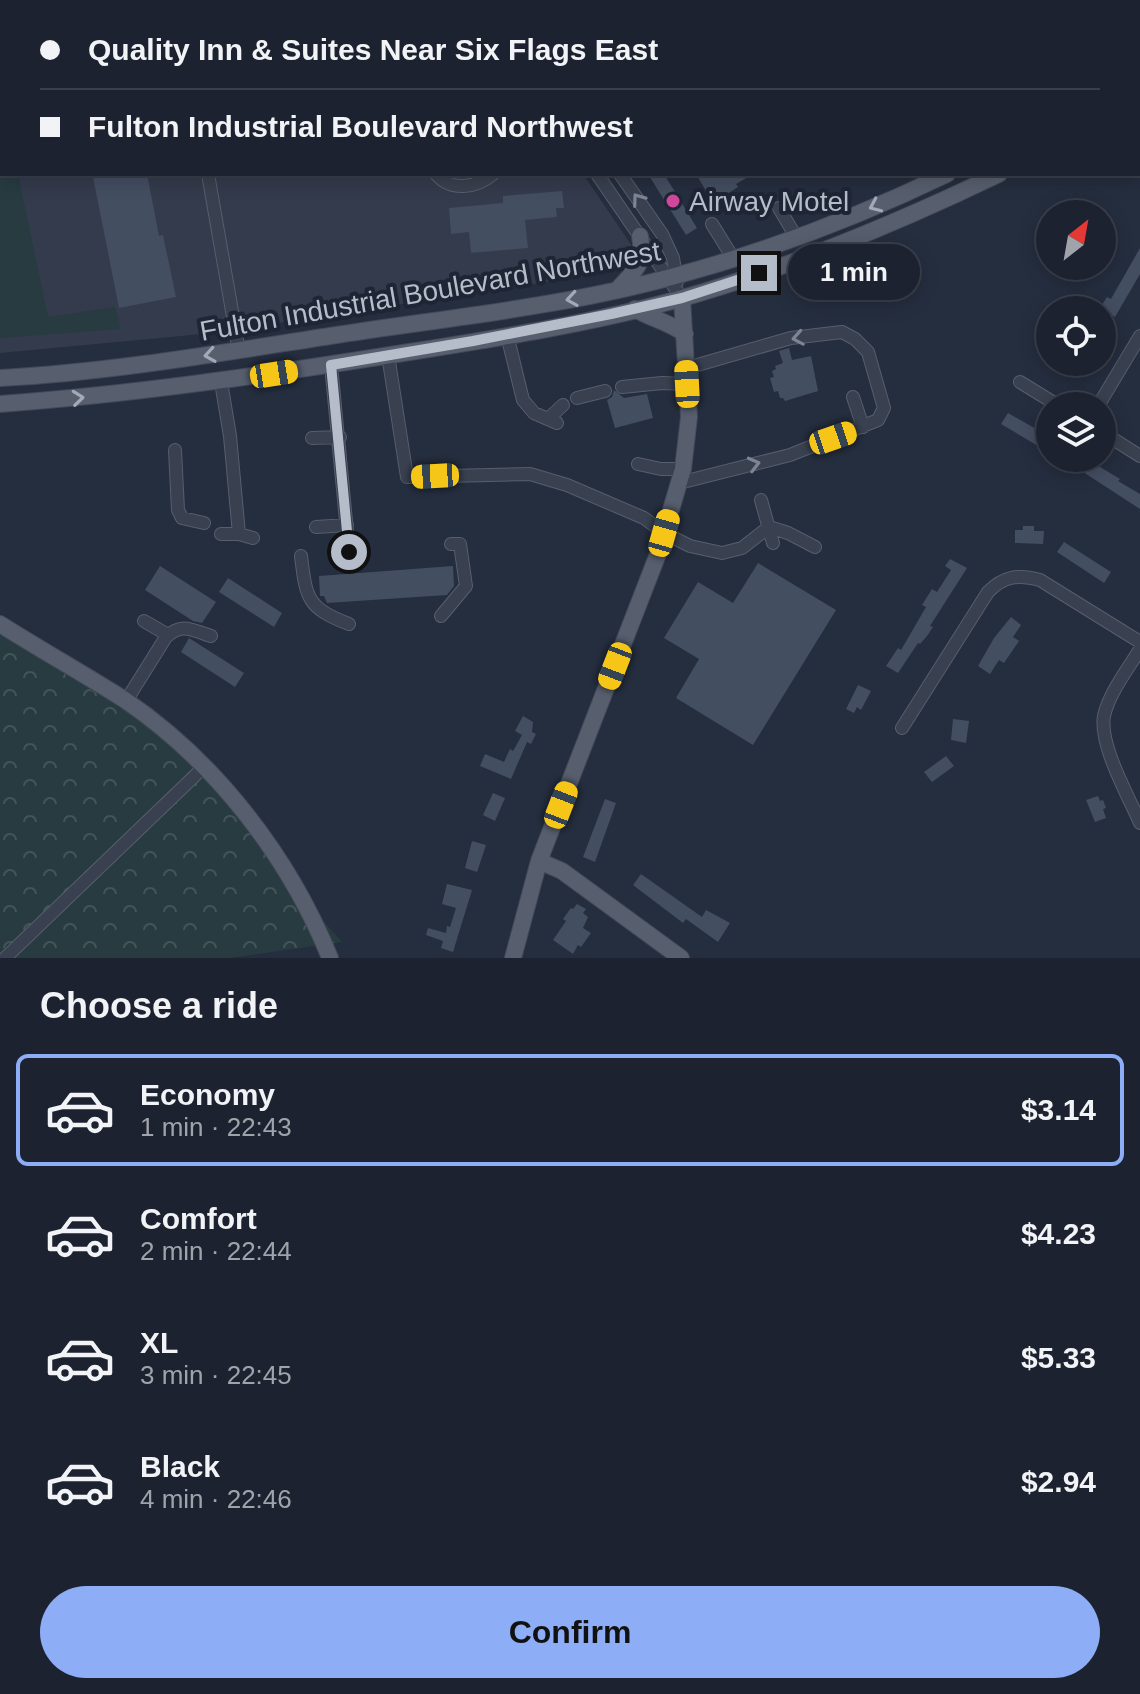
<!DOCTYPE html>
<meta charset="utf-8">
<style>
body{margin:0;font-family:Helvetica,sans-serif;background:#292f3b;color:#f1f3f6;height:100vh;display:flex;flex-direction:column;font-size:30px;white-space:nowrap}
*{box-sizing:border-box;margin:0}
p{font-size:26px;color:#a0a4aa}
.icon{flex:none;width:44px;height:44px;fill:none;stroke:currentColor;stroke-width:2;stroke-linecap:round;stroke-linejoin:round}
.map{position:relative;height:958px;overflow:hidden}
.panel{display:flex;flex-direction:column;background:#1c222f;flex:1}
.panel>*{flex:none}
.guide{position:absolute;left:0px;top:0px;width:1140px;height:176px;box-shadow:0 4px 20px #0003,0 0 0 2px #3a3f4b;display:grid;align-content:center;height:176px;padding:0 40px;background:#1c222f}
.needle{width:52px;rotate:31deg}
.controls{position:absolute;left:1036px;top:200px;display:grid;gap:16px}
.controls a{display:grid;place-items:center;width:80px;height:80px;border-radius:50%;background:#1c222f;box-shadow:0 4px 20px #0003,0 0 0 2px #3a3f4b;font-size:40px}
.end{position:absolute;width:36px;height:36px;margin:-18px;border:10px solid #b5bcca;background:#111;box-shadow:0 0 0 4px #111}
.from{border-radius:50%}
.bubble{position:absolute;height:56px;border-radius:28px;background:#1c222f;box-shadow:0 4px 20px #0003,0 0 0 2px #3a3f4b;font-size:26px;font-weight:800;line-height:56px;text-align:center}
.car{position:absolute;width:24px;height:48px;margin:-24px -12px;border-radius:10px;box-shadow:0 0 6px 2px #0007;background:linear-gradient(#f5c518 24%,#345 0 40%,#f5c518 0 76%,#345 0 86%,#f5c518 0)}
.guide b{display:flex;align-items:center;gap:28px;height:76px;font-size:30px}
.guide b+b{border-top:2px solid #3a3f4b}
.guide i{width:20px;height:20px;background:#f1f3f6}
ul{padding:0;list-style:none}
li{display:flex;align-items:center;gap:24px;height:112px;margin:0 16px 12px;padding:0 24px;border:4px solid transparent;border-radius:12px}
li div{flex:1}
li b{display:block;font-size:30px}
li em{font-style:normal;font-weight:800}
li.active{border-color:#8dadf7}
li>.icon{width:72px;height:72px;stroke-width:1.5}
h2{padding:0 40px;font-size:36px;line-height:96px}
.primary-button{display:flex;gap:16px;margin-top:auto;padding:16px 40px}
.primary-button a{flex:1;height:92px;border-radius:48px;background:#8dadf7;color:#111;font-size:32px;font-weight:800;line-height:92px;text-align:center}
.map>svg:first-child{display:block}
</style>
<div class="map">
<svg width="1140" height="958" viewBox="0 0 1140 958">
<defs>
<pattern id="forest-crowns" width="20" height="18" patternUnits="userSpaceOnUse" patternTransform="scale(2)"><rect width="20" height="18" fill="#273b40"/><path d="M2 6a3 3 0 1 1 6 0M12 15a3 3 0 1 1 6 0" fill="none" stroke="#44555a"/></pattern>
</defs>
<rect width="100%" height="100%" fill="#252e3f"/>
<!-- airport -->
<path fill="#333b4c" d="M 0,0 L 471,0 L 472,2 L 2,2 L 2,174 L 583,174 L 632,246 L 612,272 L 213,333 L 0,353 Z"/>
<!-- grass -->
<path fill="#273b40" d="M 0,109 L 2,174 L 18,174 L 48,317 L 115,307 L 121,329 L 0,338 Z"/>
<!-- forest -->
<path fill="url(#forest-crowns)" d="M 0,635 L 138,718 L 231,795 L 302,897 L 342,942 L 230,958 L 0,958 Z"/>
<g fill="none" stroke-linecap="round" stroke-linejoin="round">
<!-- taxiway -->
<path stroke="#40495a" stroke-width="30" d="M 0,94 L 1,93"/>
</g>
<!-- building -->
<path fill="#444e61" d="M 110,174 L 147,174 L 159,236 L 163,235 L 176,297 L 119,308 L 93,177 Z
M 648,174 L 664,174 L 697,228 L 686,235 Z
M 696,174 L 753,174 L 736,184 L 738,187 L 721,198 L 719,195 L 711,199 Z
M 562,191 L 564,208 L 556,208 L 557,217 L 525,220 L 528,248 L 471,253 L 469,232 L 451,234 L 449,208 L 503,203 L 503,196 Z
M 1140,248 L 1140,274 L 1115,317 L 1100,308 L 1107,297 L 1111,299 Z
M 789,348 L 792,360 L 811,356 L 818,391 L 785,401 L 783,398 L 780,398 L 778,391 L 774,392 L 770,378 L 774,377 L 772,371 L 776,369 L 775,366 L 783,363 L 779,351 Z
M 614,390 L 624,398 L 647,394 L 653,418 L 615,428 L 607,400 L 612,397 Z
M 1008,413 L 1050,437 L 1050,453 L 1001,424 Z
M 1065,458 L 1085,458 L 1120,479 L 1118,481 L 1140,494 L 1140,509 L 1080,470 L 1077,473 L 1062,464 Z
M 1023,526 L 1034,526 L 1034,531 L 1044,531 L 1043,544 L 1015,543 L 1015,530 L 1023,530 Z
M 1064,542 L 1111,572 L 1104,583 L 1057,552 Z
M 950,559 L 967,568 L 930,626 L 933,627 L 927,636 L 920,644 L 918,643 L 898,673 L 886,666 L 898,648 L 901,650 L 926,607 L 922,605 L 932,589 L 937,592 L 951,570 L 945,566 Z
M 758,563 L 836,610 L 753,745 L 676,698 L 699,659 L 664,638 L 698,582 L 733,603 Z
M 160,566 L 216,602 L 202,623 L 193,621 L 145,590 Z
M 453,566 L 454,586 L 447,595 L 327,603 L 324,596 L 320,596 L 319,576 Z
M 228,578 L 282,613 L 274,627 L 219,592 Z
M 1011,617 L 1021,625 L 1013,637 L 1019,641 L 1004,663 L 999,660 L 990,674 L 978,666 L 994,638 Z
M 189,638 L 244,673 L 235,687 L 181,652 Z
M 858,685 L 871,691 L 861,710 L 857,707 L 854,713 L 846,709 Z
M 523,716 L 533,722 L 532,732 L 536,734 L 531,744 L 527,742 L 511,779 L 480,766 L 485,754 L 504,762 L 510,749 L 513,751 L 522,735 L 515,731 Z
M 953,719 L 969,721 L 966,743 L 951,740 Z
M 946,756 L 954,766 L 932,782 L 924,772 Z
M 493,793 L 505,798 L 495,821 L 483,815 Z
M 1098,796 L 1100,801 L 1103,800 L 1106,808 L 1103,809 L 1106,818 L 1095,822 L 1086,800 Z
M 605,799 L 616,803 L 595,862 L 583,857 Z
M 472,841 L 486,845 L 477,872 L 465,868 Z
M 641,874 L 702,917 L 706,910 L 730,923 L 718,942 L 686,919 L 683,923 L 633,885 Z
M 447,884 L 472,890 L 453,952 L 441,948 L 443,941 L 426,935 L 428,928 L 446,933 L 447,926 L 450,927 L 456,908 L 442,904 Z
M 577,904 L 586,909 L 583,913 L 588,917 L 583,928 L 591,933 L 581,947 L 578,945 L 573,954 L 553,940 L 566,921 L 563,919 L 571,908 L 573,909 Z"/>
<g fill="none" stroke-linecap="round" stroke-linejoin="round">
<defs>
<path id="minor" d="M 177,0 L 178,2
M 480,0 L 481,2
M 501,0 L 502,2
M 208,174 L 239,351
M 436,174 C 451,192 476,188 493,174
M 597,174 L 682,298
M 620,174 L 662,234 L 673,258 L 677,282
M 779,208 L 796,237
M 712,224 L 733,258
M 507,335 L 523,400 L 534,413 L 557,423
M 388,355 L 407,477 L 530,474 L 567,485 L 644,518 L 664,533 L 690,546 L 722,553 L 742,548 L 769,527 L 788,533 L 815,547
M 331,365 L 349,552
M 221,382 L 230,436 L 239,534
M 1020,382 L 1059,406
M 622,387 L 662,383 L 687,384
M 853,397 L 863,427
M 577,398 L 605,391
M 1098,406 L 1140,336
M 548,419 L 563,405
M 1102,432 L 1140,456
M 312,438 L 340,437
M 175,450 L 178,510 L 182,518 L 204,523
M 638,464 L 661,469 L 683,469
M 679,483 L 790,455 L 878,420 L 884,408 L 868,352 L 855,339 L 842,332 L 791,338 L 687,368
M 761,500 L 773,543
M 316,527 L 347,525
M 221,534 L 239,534 L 253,538
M 301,556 C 306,598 307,608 349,624
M 441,616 L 466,586 L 460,544 L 451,544
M 144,621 L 168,635
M 1140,649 C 1128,669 1109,693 1104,716 C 1099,745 1128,795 1140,823
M 126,701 L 166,637 C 182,622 192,630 211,636
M 902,728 L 988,592 C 1004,576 1018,574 1040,580 L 1140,642
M 5,958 L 204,767"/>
<path id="major" d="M 1138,73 L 1140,72
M 1138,99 L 1140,98
M 618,289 C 636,269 645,265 640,236
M 635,309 C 652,319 669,322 685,334
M 0,378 C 111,372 220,353 330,336 C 445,318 563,307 675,276 C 768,251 860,216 947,174
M 0,404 C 134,394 265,375 397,354 C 492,339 590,324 683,298 C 792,267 897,223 999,174
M 0,624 C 41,650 84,674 125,700 C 216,762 289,857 330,958
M 539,861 L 562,871 L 681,958
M 513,958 L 539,861 L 658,554 L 683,469 L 689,417 L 682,298"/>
</defs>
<!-- minor casing -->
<use href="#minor" stroke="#575e6d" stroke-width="14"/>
<!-- major casing -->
<use href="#major" stroke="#424958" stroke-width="18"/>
<!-- minor -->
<use href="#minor" stroke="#39404f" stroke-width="12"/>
<!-- major -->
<use href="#major" stroke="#575f6f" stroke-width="16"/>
</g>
<!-- one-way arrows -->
<defs><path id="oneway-chevron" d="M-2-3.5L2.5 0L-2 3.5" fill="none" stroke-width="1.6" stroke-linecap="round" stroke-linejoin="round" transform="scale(2)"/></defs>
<g stroke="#7d8493">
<use href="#oneway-chevron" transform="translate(638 199) rotate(-126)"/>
<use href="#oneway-chevron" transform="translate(798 338) rotate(170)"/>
<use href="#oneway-chevron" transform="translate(754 464) rotate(-14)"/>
</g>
<g stroke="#a2a9b8">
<use href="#oneway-chevron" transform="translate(875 206) rotate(156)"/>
<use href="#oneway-chevron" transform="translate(572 299) rotate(171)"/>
<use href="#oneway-chevron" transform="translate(210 355) rotate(171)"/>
<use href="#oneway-chevron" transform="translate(78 398) rotate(-6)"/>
</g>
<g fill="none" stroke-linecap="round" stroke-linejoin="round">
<!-- route -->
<path stroke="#b5bcca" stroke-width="10" d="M 349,552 L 331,365 L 473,341 L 611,314 L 682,298 L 759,273"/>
</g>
<!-- markers -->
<circle fill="#d1479c" stroke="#1e2534" stroke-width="3" cx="673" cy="201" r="8"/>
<g text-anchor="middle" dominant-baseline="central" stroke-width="8" stroke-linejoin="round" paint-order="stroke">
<!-- poi labels -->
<g font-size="28" fill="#b5bcca" stroke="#1e2534" text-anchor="start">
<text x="689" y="201">Airway Motel</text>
</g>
<!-- street labels -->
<g font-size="28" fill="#b5bcca" stroke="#1e2534">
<text transform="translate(430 291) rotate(-10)">Fulton Industrial Boulevard Northwest</text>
</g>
</g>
</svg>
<div class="controls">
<a><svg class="needle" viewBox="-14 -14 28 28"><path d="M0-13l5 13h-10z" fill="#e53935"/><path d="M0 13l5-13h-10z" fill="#a0a4aa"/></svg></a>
<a><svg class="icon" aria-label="locate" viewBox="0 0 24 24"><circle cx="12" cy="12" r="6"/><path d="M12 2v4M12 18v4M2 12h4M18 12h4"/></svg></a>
<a><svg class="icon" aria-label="layers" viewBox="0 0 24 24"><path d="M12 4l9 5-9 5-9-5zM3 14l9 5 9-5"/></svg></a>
</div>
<i class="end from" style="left:349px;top:552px"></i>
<i class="end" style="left:759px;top:273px"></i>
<div class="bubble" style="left:788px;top:244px;width:132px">1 min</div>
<i class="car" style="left:274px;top:374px;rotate:81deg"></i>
<i class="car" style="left:687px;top:384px;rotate:357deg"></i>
<i class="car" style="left:833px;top:438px;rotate:71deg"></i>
<i class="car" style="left:435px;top:476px;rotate:267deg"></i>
<i class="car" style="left:664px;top:533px;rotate:16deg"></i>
<i class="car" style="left:615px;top:666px;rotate:201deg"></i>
<i class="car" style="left:561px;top:805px;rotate:21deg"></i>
<div class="guide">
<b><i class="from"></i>Quality Inn &amp; Suites Near Six Flags East</b>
<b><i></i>Fulton Industrial Boulevard Northwest</b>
</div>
</div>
<section class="panel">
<h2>Choose a ride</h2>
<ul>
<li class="active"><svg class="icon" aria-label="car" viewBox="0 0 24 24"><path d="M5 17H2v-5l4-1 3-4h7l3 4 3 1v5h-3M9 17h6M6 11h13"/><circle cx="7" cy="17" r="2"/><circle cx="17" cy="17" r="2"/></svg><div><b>Economy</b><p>1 min · 22:43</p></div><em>$3.14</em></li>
<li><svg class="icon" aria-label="car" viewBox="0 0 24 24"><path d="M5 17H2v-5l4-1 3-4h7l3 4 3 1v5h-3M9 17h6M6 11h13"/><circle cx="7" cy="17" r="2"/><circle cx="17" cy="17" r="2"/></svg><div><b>Comfort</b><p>2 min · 22:44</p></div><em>$4.23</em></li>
<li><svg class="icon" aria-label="car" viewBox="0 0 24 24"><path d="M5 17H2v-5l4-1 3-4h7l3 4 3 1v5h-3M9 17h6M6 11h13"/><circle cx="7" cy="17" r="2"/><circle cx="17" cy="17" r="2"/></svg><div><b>XL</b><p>3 min · 22:45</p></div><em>$5.33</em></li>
<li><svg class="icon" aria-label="car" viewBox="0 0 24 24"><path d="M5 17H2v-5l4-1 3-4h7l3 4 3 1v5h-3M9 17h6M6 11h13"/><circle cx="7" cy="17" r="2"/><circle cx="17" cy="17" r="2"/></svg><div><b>Black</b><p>4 min · 22:46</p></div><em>$2.94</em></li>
</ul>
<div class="primary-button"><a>Confirm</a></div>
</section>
